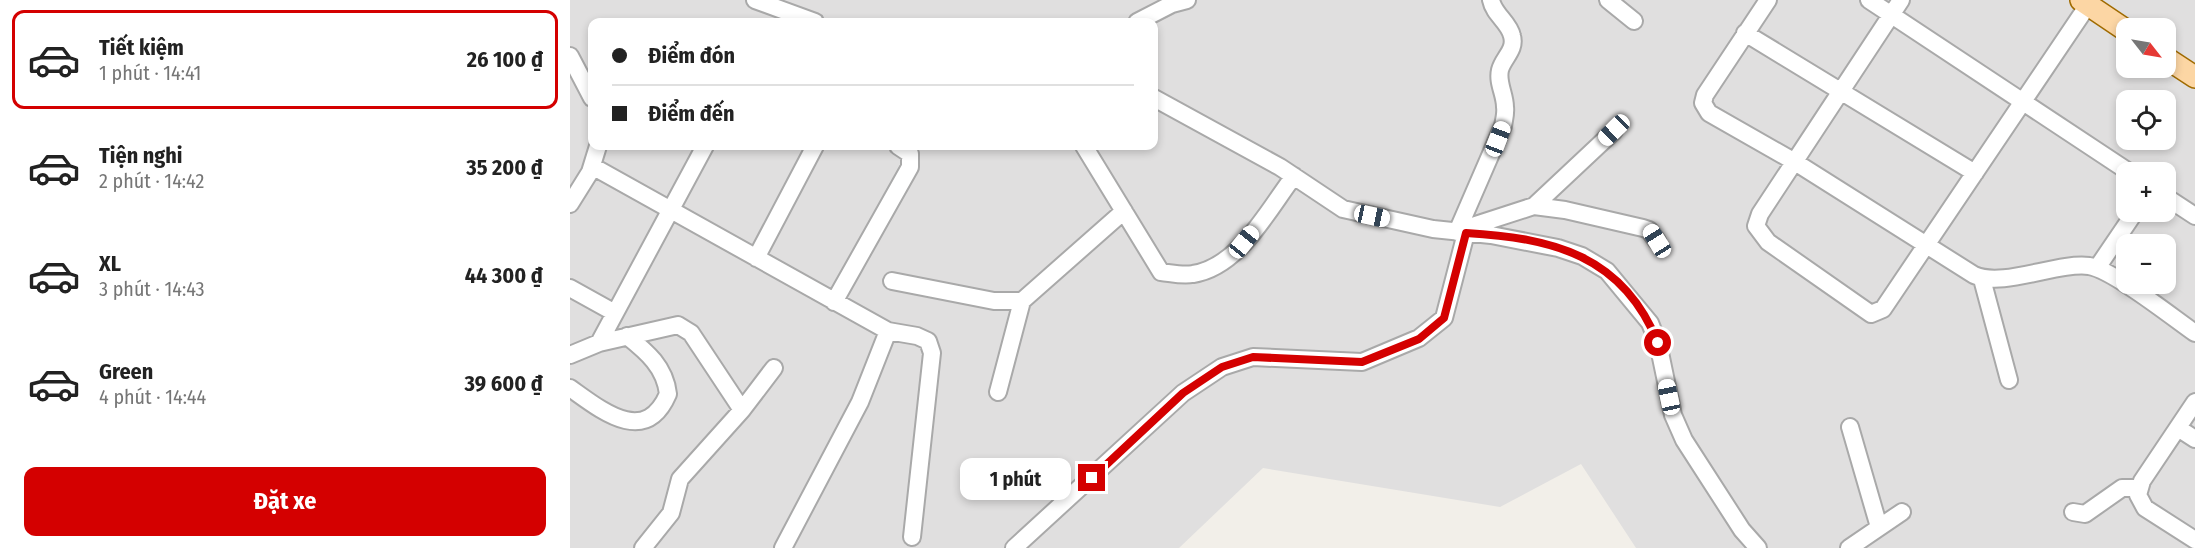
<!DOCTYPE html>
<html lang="vi">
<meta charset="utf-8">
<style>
body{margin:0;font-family:"Fira Sans Condensed",sans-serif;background:#f2f2f2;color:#222;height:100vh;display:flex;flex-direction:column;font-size:22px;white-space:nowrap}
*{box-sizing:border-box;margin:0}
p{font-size:20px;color:#767676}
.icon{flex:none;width:33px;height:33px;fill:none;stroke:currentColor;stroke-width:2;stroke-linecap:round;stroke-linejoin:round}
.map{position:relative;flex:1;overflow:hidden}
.details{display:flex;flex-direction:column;background:#fff;width:570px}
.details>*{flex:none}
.guide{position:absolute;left:18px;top:18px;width:570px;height:132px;border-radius:12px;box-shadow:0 3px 9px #0003;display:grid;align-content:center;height:132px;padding:0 24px;background:#fff}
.needle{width:39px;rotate:121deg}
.buttons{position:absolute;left:1546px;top:18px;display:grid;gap:12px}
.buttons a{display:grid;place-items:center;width:60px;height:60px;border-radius:12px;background:#fff;box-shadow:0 3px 9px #0003;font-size:30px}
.end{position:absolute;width:27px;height:27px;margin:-14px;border:8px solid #d40000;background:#fff;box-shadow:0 0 0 3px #fff}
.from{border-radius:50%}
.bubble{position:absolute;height:42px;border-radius:12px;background:#fff;box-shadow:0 3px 9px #0003;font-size:20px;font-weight:700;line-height:42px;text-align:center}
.car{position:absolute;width:18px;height:36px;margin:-18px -9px;border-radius:8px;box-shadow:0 0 4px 2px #0007;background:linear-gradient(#fff 24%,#345 0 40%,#fff 0 76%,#345 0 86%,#fff 0)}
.guide b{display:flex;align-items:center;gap:21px;height:57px;font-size:22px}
.guide b+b{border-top:2px solid #e0e0e0}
.guide i{width:15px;height:15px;background:#222}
ul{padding:10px 0 0;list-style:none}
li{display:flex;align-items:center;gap:18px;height:99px;margin:0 12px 9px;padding:0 12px;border:3px solid transparent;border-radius:12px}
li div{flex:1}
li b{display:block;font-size:22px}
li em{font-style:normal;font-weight:700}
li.selected{border-color:#d40000}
li>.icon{width:54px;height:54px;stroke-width:1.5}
.primary-button{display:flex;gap:12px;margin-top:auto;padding:12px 24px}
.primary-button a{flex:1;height:69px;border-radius:12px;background:#d40000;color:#fff;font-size:24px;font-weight:700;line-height:69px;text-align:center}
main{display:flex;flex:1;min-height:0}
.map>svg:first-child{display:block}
</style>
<main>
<section class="details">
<ul>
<li class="selected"><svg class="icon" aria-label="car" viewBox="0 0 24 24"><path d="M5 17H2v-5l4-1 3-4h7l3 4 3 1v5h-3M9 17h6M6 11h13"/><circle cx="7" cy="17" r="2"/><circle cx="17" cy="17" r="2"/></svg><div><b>Tiết kiệm</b><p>1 phút · 14:41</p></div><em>26 100 ₫</em></li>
<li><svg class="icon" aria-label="car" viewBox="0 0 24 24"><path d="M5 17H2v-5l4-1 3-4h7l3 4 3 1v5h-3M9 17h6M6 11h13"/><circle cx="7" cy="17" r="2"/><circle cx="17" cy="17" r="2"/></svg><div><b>Tiện nghi</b><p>2 phút · 14:42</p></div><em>35 200 ₫</em></li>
<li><svg class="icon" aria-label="car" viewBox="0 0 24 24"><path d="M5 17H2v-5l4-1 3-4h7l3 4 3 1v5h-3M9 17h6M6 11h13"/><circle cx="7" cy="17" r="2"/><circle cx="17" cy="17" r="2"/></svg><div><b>XL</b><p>3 phút · 14:43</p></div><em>44 300 ₫</em></li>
<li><svg class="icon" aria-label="car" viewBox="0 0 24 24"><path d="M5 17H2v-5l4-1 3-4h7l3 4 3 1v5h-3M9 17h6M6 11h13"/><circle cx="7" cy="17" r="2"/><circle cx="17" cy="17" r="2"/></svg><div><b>Green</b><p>4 phút · 14:44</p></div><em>39 600 ₫</em></li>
</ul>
<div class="primary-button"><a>Đặt xe</a></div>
</section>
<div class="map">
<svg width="1625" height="548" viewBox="0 0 1625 548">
<rect width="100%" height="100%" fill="#f2efe9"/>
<!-- residential -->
<path fill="#e0dfdf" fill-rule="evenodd" d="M 0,0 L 1625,0 L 1625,548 L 1066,548 L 1011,464 L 930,507 L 693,468 L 609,548 L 0,548 ZM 22,22 L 584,22 L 584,146 L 22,146 ZM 1557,28 L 1596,28 L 1596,68 L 1557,68 ZM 1557,100 L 1596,100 L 1596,140 L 1557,140 ZM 1557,172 L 1596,172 L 1596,212 L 1557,212 ZM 1557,244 L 1596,244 L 1596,284 L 1557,284 Z"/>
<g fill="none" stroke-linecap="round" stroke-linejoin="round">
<defs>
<path id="minor" d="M 185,0 L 245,22
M 1038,0 L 1064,21
M 1198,0 L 1135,95 L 1133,103 L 1139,113 L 1225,162 L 1404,275 C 1433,288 1487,262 1519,266 C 1543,270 1602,317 1625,333
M 1299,0 L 1559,172
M 1331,0 L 1190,214 L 1186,226 L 1198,242 L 1301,314 L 1313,309 L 1518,5
M 567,22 L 602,4 L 617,0
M 1175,33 L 1405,173
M 0,56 L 22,98
M 584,98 L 710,167 L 773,209 L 863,229 L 921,235 L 988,248 L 1012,256 L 1037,271 L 1080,323 L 1088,343 L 1103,415 L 1114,440 L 1172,530 L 1188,548
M 514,146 L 591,272 C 601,273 612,276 623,274 C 669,267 698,210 724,176
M 22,166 L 318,331 L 347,336 L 358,341 L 362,353 L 342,537
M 1596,197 L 1625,216
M 0,204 L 20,172 L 28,146
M 964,206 L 1044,131
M 893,229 L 964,206 L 995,210 L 1073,228 L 1079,230 L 1087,241
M 887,232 L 933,126 C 934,120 936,113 935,107 C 935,94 927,83 930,70 C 933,58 946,50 942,36 C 939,22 924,15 921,0
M 186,258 L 245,146
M 1527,268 L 1565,212
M 1412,279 L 1439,380
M 322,281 L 424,301 L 452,301
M 0,288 L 45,313
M 264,302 L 340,167 L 340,154 L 328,146
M 29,343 L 135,146
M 0,355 L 29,343 L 108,325 L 121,333 L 172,410
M 0,388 C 31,410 75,447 98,394 C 95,367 77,352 57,336
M 428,392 L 452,301 L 554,211
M 1625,402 L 1572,481 L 1568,495 L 1575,508 L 1625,540
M 1280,427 L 1309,527
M 1608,428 L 1625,439
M 1503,512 L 1515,514 L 1552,488 L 1568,488
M 73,548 L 101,513 L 110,479 L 172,410 L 204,368
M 213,548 L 290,402 L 318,331
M 444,548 L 613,393 L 652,367 L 683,357 L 792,362 L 849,338 L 874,318 L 896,233
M 1279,548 L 1332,512"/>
<path id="major" d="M 1511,0 L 1557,31
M 1596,58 L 1625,77"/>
</defs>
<!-- minor casing -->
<use href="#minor" stroke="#a9a9a9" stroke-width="20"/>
<!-- major casing -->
<use href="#major" stroke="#a06b00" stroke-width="24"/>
<!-- minor -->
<use href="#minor" stroke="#fff" stroke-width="16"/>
<!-- major -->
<use href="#major" stroke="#fcd6a4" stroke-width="21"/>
</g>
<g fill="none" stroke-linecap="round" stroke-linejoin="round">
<!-- route -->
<path stroke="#d40000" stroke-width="8" d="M 522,478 L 613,393 L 652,367 L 683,357 L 792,362 L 849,339 L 874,318 L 896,233 C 982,238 1053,255 1088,343"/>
</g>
</svg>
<div class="buttons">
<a><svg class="needle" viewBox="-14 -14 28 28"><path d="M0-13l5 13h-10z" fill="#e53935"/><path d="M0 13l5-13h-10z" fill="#767676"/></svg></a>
<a><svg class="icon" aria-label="locate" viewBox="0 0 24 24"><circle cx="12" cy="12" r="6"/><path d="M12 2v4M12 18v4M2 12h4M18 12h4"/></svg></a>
<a>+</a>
<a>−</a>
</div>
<i class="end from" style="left:1088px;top:343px"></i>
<i class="end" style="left:522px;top:478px"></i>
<div class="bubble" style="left:390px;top:458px;width:111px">1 phút</div>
<i class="car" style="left:1044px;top:130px;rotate:226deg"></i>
<i class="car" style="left:928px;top:139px;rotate:21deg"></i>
<i class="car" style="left:802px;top:216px;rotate:102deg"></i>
<i class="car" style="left:1087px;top:241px;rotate:328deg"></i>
<i class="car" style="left:674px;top:242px;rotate:39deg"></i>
<i class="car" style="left:1099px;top:397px;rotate:348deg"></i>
<div class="guide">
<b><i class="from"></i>Điểm đón</b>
<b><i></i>Điểm đến</b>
</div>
</div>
</main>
